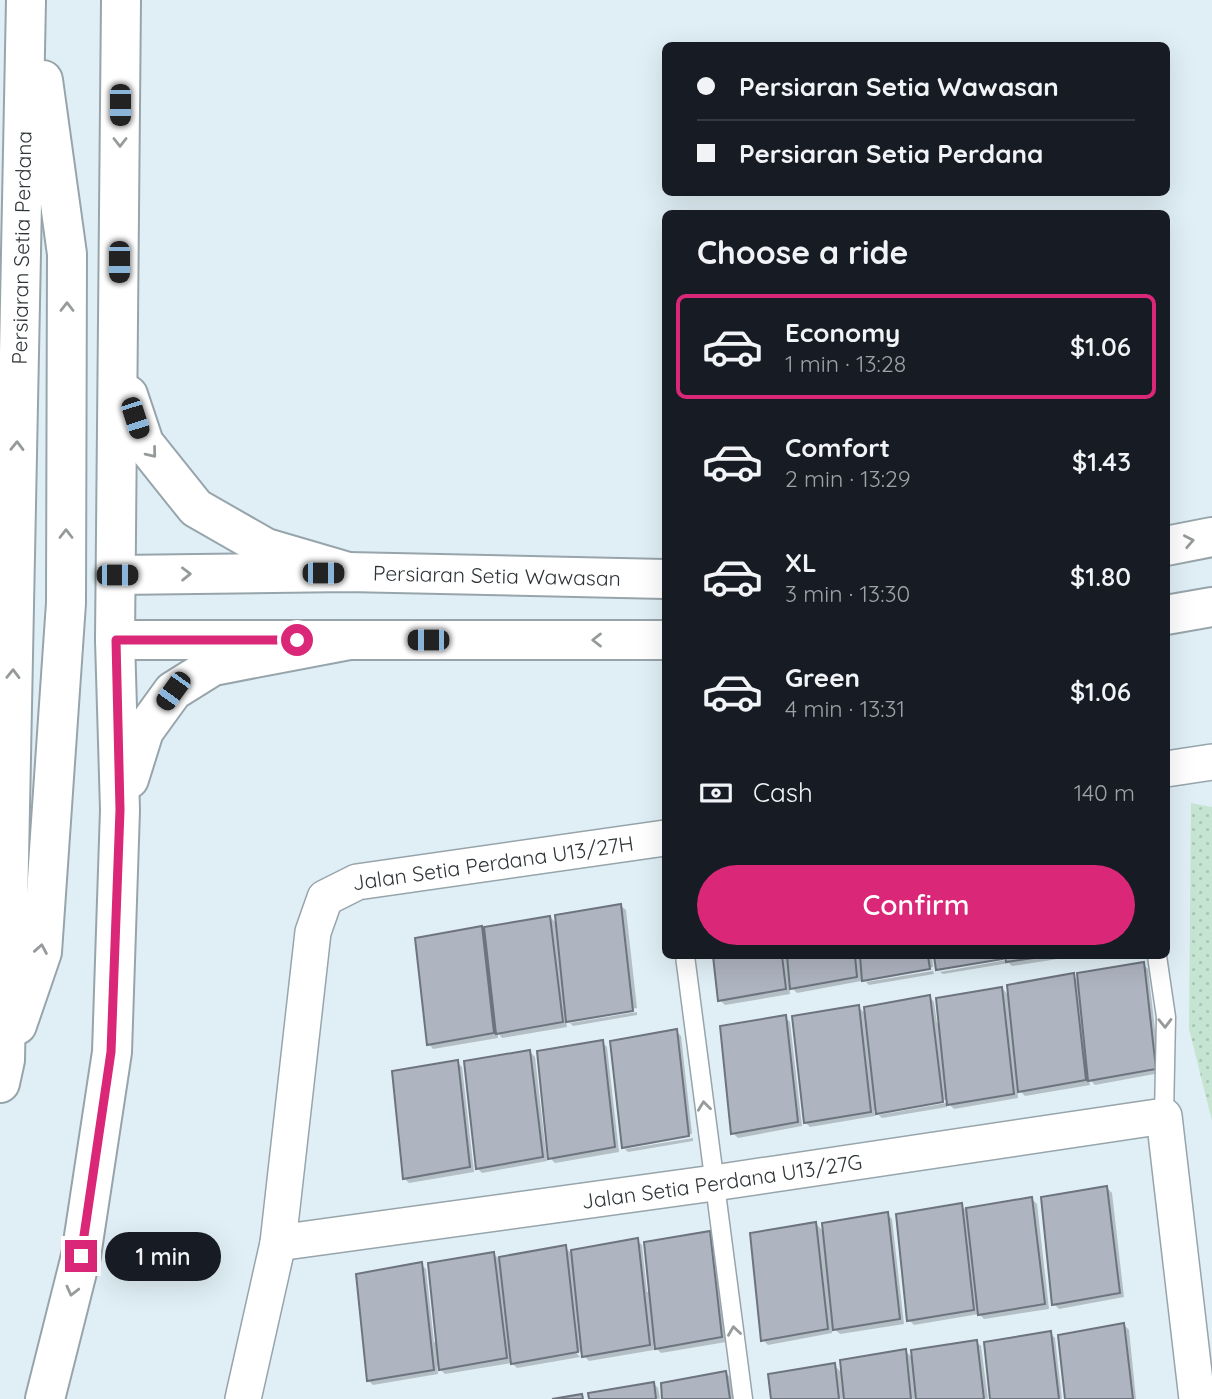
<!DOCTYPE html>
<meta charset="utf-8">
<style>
body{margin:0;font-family:Quicksand,sans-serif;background:#20242c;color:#f1f3f6;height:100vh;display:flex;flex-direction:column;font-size:26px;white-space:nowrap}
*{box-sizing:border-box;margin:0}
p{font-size:23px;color:#9ea1a6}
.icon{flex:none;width:38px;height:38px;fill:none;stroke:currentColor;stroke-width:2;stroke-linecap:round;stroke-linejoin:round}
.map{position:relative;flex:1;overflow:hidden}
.sheet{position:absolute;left:662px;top:210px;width:508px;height:749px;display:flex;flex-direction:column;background:#171b24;border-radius:10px;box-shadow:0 7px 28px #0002}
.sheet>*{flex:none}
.guide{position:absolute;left:662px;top:42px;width:508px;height:154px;border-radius:10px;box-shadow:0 7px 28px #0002;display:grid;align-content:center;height:154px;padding:0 35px;background:#171b24}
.end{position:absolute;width:32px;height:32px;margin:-16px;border:9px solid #db2777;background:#fff;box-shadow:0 0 0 4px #fff}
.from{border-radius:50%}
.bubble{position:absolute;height:49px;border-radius:24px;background:#171b24;box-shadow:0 7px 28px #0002;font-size:23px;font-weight:600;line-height:49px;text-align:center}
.car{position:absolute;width:21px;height:42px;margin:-21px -10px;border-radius:9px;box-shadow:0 0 5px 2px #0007;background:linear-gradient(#222 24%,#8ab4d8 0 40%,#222 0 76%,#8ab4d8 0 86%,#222 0)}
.guide b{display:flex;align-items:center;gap:24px;height:66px;font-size:26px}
.guide b+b{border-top:2px solid #363941}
.guide i{width:18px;height:18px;background:#f1f3f6}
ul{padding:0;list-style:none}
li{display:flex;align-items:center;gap:21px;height:105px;margin:0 14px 10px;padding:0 21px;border:4px solid transparent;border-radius:10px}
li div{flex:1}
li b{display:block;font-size:26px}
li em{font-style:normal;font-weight:600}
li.on{border-color:#db2777}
li>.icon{width:63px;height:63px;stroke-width:1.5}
h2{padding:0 35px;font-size:32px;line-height:84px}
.pay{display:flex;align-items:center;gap:18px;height:77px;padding:0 35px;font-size:26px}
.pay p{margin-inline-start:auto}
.primary-button{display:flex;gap:14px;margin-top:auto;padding:14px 35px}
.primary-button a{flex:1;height:80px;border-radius:42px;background:#db2777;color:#fff;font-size:28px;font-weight:600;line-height:80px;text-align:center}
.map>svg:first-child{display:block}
</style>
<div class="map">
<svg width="1212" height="1399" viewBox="0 0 1212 1399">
<defs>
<pattern id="grass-dots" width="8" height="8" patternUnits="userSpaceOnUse" patternTransform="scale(1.75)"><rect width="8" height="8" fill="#c5e5d2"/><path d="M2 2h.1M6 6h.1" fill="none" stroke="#aac5b5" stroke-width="1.8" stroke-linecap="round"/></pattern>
</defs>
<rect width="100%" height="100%" fill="#e0eff6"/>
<!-- grass -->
<path fill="url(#grass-dots)" d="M 1191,803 L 1212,807 L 1212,1121 L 1189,1029 Z"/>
<!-- shadow -->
<path fill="#0003" d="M 621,906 L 626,910 L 637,1008 L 570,1020 L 570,1023 L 566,1020 L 567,1027 L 502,1038 L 498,1033 L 498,1038 L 433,1049 L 429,1044 L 481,928 L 487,933 L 550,917 L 558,925 Z
M 715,956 L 932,956 L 933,967 L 866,979 L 866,982 L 861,977 L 861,981 L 797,993 L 789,985 L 790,994 L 725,1005 L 720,1000 Z
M 936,956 L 1011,956 L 939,968 L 939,971 Z
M 1011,956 L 1077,956 L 1012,966 L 1009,963 L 943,974 L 940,972 L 1012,959 Z
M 1143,964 L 1148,969 L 1160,1073 L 1095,1085 L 1089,1079 L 1090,1085 L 1025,1096 L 1017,1088 L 1018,1098 L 954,1109 L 948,1103 L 951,1099 L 879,1111 L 879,1115 L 874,1110 L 875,1116 L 810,1127 L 804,1121 L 858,1007 L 867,1015 L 930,997 L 934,1002 L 937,1023 L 940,1023 L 1002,988 L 1010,997 L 1073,975 L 1080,982 Z
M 933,971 L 934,974 L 869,985 L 866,982 Z
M 637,1012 L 637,1015 L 573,1026 L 570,1023 Z
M 785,1017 L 790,1022 L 802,1126 L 738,1138 L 733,1133 Z
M 676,1031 L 681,1036 L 692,1134 L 625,1146 L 625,1149 L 624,1147 Z
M 602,1042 L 607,1047 L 619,1152 L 555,1163 L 550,1158 Z
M 530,1052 L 535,1057 L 547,1161 L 482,1173 L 474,1165 L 477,1165 Z
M 457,1062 L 462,1067 L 474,1172 L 409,1183 L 404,1178 Z
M 946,1103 L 947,1107 L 882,1118 L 879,1115 Z
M 693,1138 L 693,1141 L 628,1152 L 625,1149 Z
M 1107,1188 L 1112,1193 L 1124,1297 L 1059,1309 L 1054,1304 Z
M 1032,1199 L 1037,1204 L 1049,1309 L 984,1319 L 979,1314 L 914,1325 L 909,1320 L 961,1205 L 966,1210 Z
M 887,1214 L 892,1219 L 904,1324 L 840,1334 L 832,1327 L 832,1333 L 768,1345 L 763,1340 L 816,1224 L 824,1232 Z
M 709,1233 L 714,1237 L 726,1342 L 661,1353 L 653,1345 L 654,1350 L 589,1361 L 573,1345 L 571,1347 L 580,1357 L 517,1368 L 512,1363 L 445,1374 L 437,1366 L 438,1374 L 373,1385 L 368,1380 L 421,1264 L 426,1269 L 434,1342 L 438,1342 L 493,1253 L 502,1262 L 565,1247 L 573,1255 L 637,1240 L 642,1245 L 647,1292 L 650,1292 Z
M 1124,1325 L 1129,1330 L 1136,1399 L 1067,1399 Z
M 1050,1333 L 1055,1338 L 1062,1399 L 992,1399 Z
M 976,1342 L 981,1346 L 988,1399 L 773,1399 L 834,1365 L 843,1374 L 905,1351 L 914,1359 Z
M 726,1373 L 731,1378 L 733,1399 L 664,1399 Z
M 654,1384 L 658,1388 L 660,1399 L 591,1399 Z"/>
<!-- building -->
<path fill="#aeb4c0" stroke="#6e747f" stroke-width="2" d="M 621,904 L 633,1011 L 566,1022 L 555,915 Z
M 550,916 L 563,1022 L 496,1034 L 484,927 Z
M 482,926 L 494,1033 L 427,1045 L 415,938 Z
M 713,956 L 782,956 L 786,989 L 718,1001 Z
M 787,956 L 855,956 L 857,977 L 790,989 Z
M 860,956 L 928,956 L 930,969 L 862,981 Z
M 934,956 L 1003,956 L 1003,959 L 936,970 Z
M 1005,956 L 1048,956 L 1006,962 Z
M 1144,962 L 1156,1069 L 1088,1081 L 1077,973 Z
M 1074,973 L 1086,1080 L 1018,1092 L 1007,985 Z
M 1002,987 L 1014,1094 L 947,1105 L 936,998 Z
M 930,995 L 943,1102 L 876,1114 L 864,1007 Z
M 859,1005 L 871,1112 L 804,1123 L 792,1016 Z
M 786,1015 L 798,1122 L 731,1134 L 720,1026 Z
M 677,1029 L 689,1136 L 622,1148 L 610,1041 Z
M 603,1040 L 615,1147 L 548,1159 L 537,1051 Z
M 530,1050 L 543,1157 L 476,1169 L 464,1061 Z
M 458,1060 L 470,1167 L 403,1179 L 392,1071 Z
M 1107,1186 L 1120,1293 L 1052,1305 L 1041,1197 Z
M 1032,1197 L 1045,1304 L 978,1315 L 966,1208 Z
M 962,1203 L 974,1310 L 907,1321 L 896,1214 Z
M 888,1212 L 900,1319 L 833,1330 L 822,1223 Z
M 816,1222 L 828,1329 L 761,1341 L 750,1233 Z
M 710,1231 L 722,1337 L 655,1349 L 644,1242 Z
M 638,1238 L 650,1345 L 582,1357 L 571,1250 Z
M 566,1245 L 578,1352 L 511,1364 L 499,1257 Z
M 494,1252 L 507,1358 L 439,1370 L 428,1263 Z
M 422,1262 L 434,1370 L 367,1381 L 356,1274 Z
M 1124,1323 L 1133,1399 L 1065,1399 L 1058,1335 Z
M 1051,1331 L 1059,1399 L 990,1399 L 984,1342 Z
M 977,1340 L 984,1399 L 916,1399 L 911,1350 Z
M 906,1349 L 911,1399 L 844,1399 L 840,1360 Z
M 835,1363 L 839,1399 L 771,1399 L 768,1374 Z
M 726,1371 L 730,1399 L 662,1399 L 661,1383 Z
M 654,1382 L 656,1399 L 589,1399 L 588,1393 Z
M 582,1394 L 583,1399 L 552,1399 Z"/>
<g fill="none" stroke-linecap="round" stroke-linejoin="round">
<defs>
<path id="service" d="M 685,956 L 743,1399
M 1157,956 L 1166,1017 L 1164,1116"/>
<g id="minor">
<path d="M 1166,769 L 1212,762"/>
<path id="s1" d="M 278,1243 L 714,1183 L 1164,1116 L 1197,1399"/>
<path id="s2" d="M 243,1399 L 278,1243 L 313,932 L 325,898 L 357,882 L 665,838"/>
</g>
<g id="tertiary">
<path d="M 1166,546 L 1212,537"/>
<path id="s3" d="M 117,575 L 348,572 L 665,579"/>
<path d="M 1166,615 L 1212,607"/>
<path d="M 115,640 L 665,640"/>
</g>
<g id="secondary">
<path d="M 128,395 L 144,443 L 196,508 L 266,548 L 348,572"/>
<path d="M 129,779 L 144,731 L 173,691 L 213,666 L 349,640"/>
<path d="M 17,1025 L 42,952 L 66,603 L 67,254 L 43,80"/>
<path id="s4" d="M 0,1083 L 5,1060 L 26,0"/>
<path d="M 45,1399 L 81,1256 L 112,1052 L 120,810 L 115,640 L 121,0"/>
</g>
</defs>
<!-- service casing -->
<use href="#service" stroke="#97a5ab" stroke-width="21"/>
<!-- minor casing -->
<use href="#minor" stroke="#97a5ab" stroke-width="38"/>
<!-- tertiary casing -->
<use href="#tertiary" stroke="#97a5ab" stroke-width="42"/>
<!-- secondary casing -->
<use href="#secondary" stroke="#97a5ab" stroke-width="42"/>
<!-- service -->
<use href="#service" stroke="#fff" stroke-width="18"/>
<!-- minor -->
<use href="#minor" stroke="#fff" stroke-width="35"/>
<!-- tertiary -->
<use href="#tertiary" stroke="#fff" stroke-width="38"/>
<!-- secondary -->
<use href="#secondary" stroke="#fff" stroke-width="38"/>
</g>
<!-- one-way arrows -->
<defs><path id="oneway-chevron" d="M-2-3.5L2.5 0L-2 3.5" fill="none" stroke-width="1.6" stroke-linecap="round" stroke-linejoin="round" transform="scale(1.75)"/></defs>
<g stroke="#969a9b">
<use href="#oneway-chevron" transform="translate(120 142) rotate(90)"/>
<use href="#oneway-chevron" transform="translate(67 307) rotate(-90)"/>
<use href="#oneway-chevron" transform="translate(17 446) rotate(-89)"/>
<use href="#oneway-chevron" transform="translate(152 453) rotate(51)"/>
<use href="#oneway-chevron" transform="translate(66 534) rotate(-90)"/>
<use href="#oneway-chevron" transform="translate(1189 541) rotate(-11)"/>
<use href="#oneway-chevron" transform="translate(186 574) rotate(-1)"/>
<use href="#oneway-chevron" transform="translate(597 640) rotate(180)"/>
<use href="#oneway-chevron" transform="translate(13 674) rotate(-89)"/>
<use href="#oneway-chevron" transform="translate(41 949) rotate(-80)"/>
<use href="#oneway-chevron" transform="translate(1165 1023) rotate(89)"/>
<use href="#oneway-chevron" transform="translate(704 1106) rotate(-97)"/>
<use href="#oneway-chevron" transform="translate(72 1291) rotate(104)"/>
<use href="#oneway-chevron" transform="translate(734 1331) rotate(-98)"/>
</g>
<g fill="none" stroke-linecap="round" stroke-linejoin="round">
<!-- route -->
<path stroke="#db2777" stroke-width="9" d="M 81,1256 L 111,1052 L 120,810 L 116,640 L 297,640"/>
</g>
<g text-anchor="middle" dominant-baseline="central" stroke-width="5" stroke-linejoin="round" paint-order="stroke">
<!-- street labels -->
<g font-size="21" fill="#2e3437" stroke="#e0eff6">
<text stroke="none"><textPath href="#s4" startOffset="836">Persiaran Setia Perdana</textPath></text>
<text stroke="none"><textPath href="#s3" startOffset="380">Persiaran Setia Wawasan</textPath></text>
<text stroke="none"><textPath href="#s2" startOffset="682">Jalan Setia Perdana U13/27H</textPath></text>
<text stroke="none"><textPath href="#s1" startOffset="448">Jalan Setia Perdana U13/27G</textPath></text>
</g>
</g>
</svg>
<i class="end from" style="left:297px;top:640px"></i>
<i class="end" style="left:81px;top:1256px"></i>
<div class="bubble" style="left:105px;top:1232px;width:116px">1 min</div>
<i class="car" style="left:120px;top:105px;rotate:180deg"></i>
<i class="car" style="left:119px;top:262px;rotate:180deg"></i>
<i class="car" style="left:135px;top:418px;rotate:162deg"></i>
<i class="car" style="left:323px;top:573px;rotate:90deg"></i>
<i class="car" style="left:117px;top:575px;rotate:90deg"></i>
<i class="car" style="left:428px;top:640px;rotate:270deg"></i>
<i class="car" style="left:173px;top:691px;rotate:216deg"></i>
<div class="guide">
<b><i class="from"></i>Persiaran Setia Wawasan</b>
<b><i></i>Persiaran Setia Perdana</b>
</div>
<section class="sheet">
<h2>Choose a ride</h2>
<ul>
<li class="on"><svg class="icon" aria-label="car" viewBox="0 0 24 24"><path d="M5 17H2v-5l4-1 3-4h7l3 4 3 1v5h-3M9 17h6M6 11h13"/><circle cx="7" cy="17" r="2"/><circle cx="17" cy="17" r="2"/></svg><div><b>Economy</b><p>1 min · 13:28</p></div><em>$1.06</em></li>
<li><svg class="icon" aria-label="car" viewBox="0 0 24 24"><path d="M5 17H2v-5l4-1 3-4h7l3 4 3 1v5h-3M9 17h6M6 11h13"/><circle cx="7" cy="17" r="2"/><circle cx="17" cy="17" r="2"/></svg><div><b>Comfort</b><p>2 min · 13:29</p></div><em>$1.43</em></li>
<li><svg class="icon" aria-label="car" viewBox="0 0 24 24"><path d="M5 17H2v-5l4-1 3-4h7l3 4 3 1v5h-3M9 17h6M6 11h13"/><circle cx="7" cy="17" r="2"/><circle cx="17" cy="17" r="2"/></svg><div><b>XL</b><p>3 min · 13:30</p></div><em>$1.80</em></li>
<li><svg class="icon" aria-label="car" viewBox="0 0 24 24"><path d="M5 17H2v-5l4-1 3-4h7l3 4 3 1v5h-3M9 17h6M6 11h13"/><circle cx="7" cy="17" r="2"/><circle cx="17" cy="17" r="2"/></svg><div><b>Green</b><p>4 min · 13:31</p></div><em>$1.06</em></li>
</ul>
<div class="pay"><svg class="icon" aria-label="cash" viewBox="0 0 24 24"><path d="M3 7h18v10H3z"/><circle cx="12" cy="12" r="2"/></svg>Cash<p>140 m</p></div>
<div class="primary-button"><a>Confirm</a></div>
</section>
</div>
